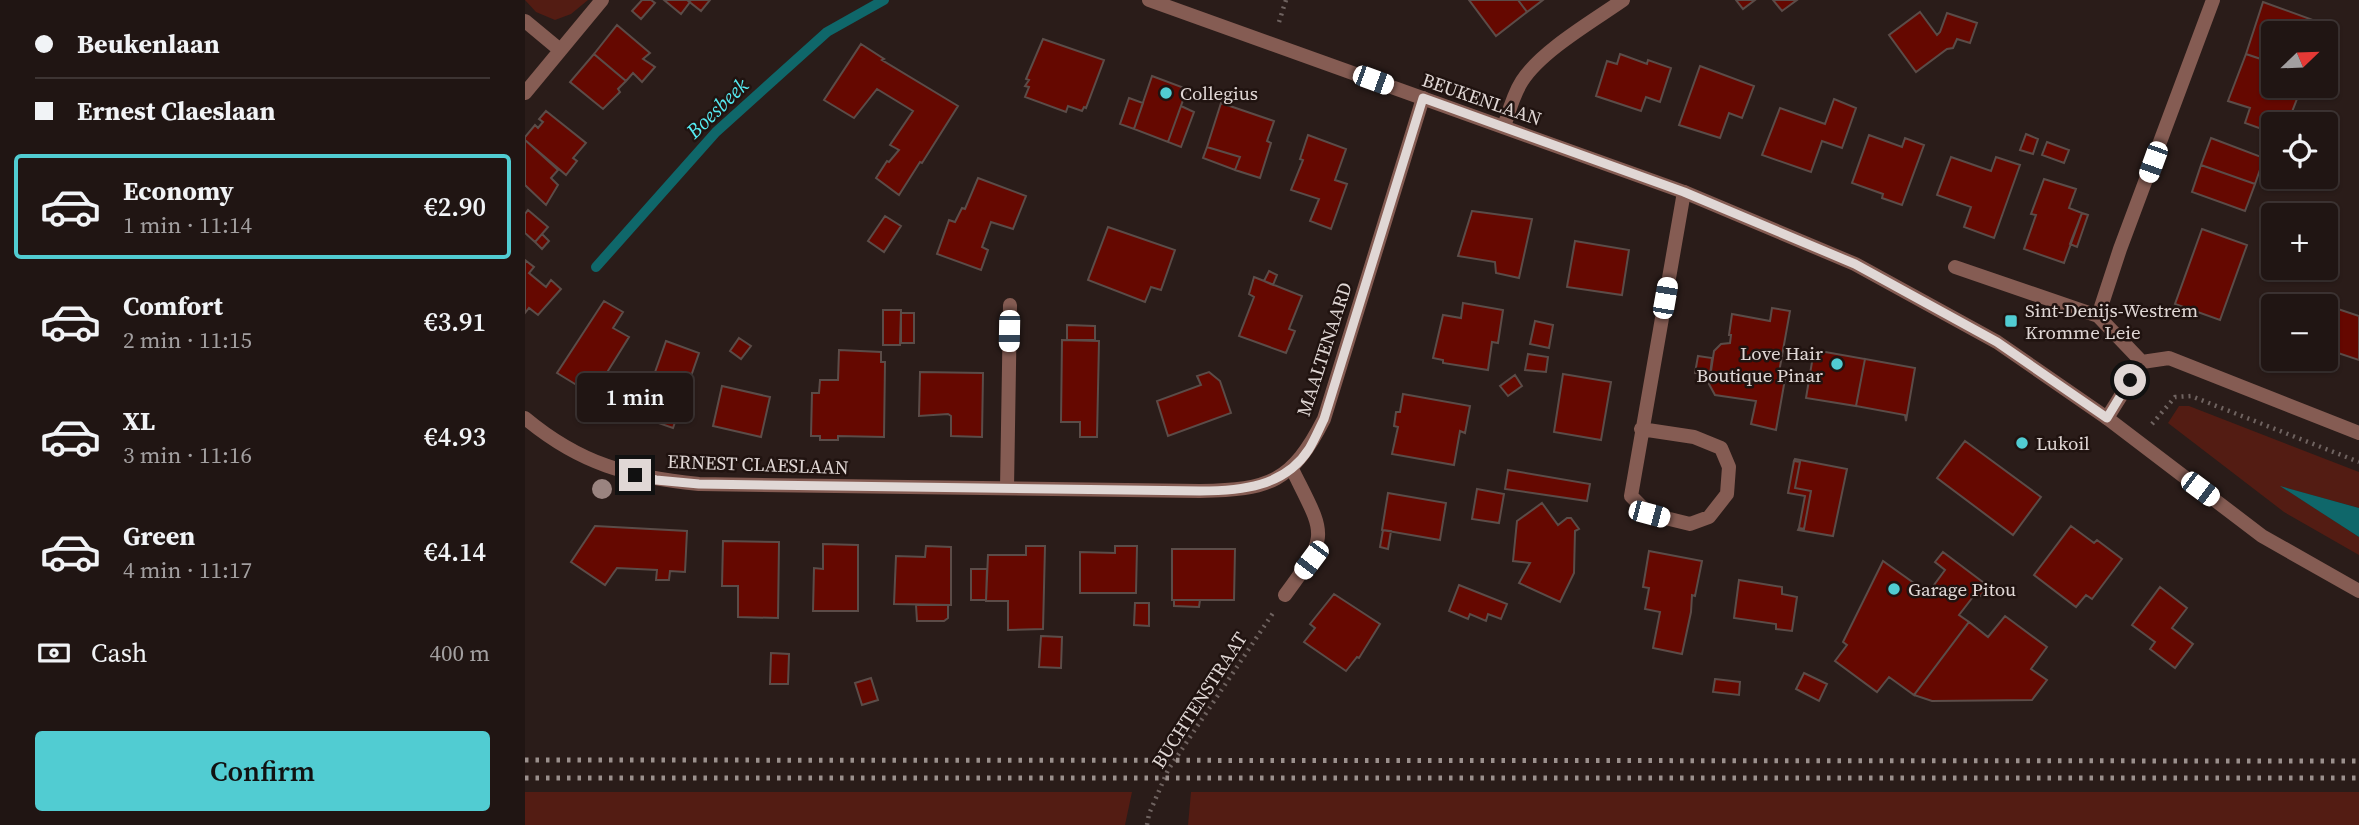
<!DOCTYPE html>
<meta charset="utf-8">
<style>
body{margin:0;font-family:"Source Serif 4",serif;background:#281e1c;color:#f1f3f6;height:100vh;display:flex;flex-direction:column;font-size:26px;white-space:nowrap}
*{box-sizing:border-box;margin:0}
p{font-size:23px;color:#a29fa0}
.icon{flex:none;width:38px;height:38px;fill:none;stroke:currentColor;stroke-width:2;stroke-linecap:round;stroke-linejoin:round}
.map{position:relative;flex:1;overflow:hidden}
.sheet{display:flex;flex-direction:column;background:#201513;width:525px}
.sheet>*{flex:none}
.hud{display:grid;align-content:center;height:154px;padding:0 35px;background:#201513}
.needle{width:46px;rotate:67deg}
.tools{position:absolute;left:1736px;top:21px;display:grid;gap:14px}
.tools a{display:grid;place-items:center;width:77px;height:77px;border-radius:7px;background:#201513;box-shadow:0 2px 5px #0004,0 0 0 2px #3d3433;font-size:35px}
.end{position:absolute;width:32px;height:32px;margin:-16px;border:9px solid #e0d7d5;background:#111;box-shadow:0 0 0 4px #111}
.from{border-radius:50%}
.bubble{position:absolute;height:49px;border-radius:7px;background:#201513;box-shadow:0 2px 5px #0004,0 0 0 2px #3d3433;font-size:23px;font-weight:600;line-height:49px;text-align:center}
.car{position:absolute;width:21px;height:42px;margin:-21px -10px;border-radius:9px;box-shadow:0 0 5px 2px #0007;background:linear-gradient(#fff 24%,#345 0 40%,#fff 0 76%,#345 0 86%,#fff 0)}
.hud b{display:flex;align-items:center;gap:24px;height:66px;font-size:26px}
.hud b+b{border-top:2px solid #3d3433}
.hud i{width:18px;height:18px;background:#f1f3f6}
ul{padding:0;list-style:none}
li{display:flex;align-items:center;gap:21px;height:105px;margin:0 14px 10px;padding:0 21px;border:4px solid transparent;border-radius:7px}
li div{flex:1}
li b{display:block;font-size:26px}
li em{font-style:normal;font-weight:600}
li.active{border-color:#51ccd2}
li>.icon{width:63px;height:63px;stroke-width:1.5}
.pay{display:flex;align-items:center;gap:18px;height:77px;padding:0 35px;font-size:26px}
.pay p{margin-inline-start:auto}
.action{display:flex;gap:14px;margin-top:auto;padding:14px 35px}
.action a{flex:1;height:80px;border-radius:7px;background:#51ccd2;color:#111;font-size:28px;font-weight:600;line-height:80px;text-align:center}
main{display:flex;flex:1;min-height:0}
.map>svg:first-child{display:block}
</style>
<main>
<section class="sheet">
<div class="hud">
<b><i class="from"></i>Beukenlaan</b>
<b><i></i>Ernest Claeslaan</b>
</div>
<ul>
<li class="active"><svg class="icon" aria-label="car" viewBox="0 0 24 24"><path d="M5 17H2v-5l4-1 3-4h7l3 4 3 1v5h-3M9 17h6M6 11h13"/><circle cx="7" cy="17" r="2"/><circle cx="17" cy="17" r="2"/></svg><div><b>Economy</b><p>1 min · 11:14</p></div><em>€2.90</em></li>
<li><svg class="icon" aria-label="car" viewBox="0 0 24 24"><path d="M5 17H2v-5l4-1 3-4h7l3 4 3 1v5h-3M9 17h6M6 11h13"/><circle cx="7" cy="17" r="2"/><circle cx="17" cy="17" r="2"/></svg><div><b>Comfort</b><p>2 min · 11:15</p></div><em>€3.91</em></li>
<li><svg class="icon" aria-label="car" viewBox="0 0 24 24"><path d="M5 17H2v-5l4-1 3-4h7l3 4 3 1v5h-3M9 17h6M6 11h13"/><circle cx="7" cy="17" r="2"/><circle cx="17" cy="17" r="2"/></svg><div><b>XL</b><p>3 min · 11:16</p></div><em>€4.93</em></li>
<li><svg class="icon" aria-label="car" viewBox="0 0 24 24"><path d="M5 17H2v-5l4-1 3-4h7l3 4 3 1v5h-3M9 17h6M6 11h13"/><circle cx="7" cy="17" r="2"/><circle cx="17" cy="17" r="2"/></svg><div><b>Green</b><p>4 min · 11:17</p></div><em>€4.14</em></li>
</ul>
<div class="pay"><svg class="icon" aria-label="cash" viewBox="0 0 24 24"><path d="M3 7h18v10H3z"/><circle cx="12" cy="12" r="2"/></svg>Cash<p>400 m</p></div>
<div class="action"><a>Confirm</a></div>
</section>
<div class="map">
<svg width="1834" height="825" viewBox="0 0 1834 825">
<rect width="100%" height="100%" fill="#2a1c19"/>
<!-- green -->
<path fill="#531c13" d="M 0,0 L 63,0 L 46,14 L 30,20 L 11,12 Z
M 1654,406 L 1664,406 L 1834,472 L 1834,508 L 1757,487 L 1834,537 L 1834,555 L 1759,512 L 1643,423 Z
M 0,792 L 607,792 L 600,825 L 0,825 Z
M 666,792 L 1834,792 L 1834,825 L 663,825 Z"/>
<!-- water -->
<path fill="#0f676a" d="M 1755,486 L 1834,508 L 1834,537 Z"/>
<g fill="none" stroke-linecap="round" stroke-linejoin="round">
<!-- stream -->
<path stroke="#0f676a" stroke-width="10" d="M 71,267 L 191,132 L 302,32 L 359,0"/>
</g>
<!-- building -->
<path fill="#650800" stroke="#5b4c48" stroke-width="2" d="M 117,0 L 126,0 L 130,3 L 116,19 L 107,11 Z
M 139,0 L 162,0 L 165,2 L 156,14 Z
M 162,0 L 185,0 L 176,11 Z
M 944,0 L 993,0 L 1002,12 L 971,36 Z
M 993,0 L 1018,0 L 1002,12 Z
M 1211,0 L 1230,0 L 1218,9 Z
M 1248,0 L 1272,0 L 1257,11 Z
M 1738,2 L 1788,20 L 1783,33 L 1748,33 L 1748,63 L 1721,54 Z
M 1395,12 L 1412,35 L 1415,32 L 1422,13 L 1452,23 L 1445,43 L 1432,39 L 1428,48 L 1422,49 L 1391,72 L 1364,35 Z
M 92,25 L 125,53 L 118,59 L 130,67 L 117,82 L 108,73 L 101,81 L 69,54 Z
M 518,39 L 579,60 L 561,108 L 559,107 L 557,111 L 543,106 L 541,112 L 500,97 L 504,87 L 500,86 L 504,80 L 501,79 Z
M 336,44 L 359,59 L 357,60 L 433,106 L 397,163 L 395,162 L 374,195 L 351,178 L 362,161 L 364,162 L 374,150 L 365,145 L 388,111 L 352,89 L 329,118 L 299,100 Z
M 69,54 L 101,81 L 93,89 L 95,92 L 78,109 L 45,82 Z
M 1095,54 L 1122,64 L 1123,60 L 1146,68 L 1135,102 L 1121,97 L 1116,111 L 1071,96 L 1082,61 L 1092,64 Z
M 1721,54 L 1748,63 L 1748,86 L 1777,86 L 1765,117 L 1775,121 L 1774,124 L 1748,124 L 1748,133 L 1720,123 L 1725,108 L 1703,101 Z
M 1175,66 L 1229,86 L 1217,118 L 1204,113 L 1195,138 L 1154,125 Z
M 627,76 L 662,89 L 643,142 L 609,129 Z
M 604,98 L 618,103 L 609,129 L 595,124 Z
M 1309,99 L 1331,108 L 1317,148 L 1297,141 L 1286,172 L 1237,155 L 1255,108 L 1300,124 Z
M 696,103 L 749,121 L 742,141 L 746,143 L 735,178 L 710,170 L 715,157 L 682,147 Z
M 656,106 L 669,112 L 656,147 L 643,142 Z
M 21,111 L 61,143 L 48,158 L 52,161 L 41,175 L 0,140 L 0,137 L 10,125 L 13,128 L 18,122 L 14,119 Z
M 1501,134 L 1513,139 L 1508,154 L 1495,150 Z
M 783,135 L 821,149 L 810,180 L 822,184 L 806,229 L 785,221 L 794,199 L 766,190 L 778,160 L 775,159 Z
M 1344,135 L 1377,147 L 1380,138 L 1399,145 L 1377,205 L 1357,198 L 1358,194 L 1327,183 Z
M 1686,138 L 1739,158 L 1730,184 L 1676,165 Z
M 0,140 L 33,170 L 26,178 L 33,185 L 21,205 L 0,185 Z
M 1522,142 L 1544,150 L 1539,163 L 1517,155 Z
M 682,147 L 715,157 L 710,170 L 678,158 Z
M 1426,157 L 1466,171 L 1471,157 L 1495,165 L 1469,238 L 1439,227 L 1446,207 L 1412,195 Z
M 1676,165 L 1730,184 L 1720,211 L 1667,192 Z
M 453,178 L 501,196 L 488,229 L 466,222 L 457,247 L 463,250 L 456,270 L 412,254 L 424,220 L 430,222 L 437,208 L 440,209 Z
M 1519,179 L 1551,189 L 1544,208 L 1557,213 L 1539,263 L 1499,249 L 1511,215 L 1506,214 Z
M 3,210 L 23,227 L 10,242 L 0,233 L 0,214 Z
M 947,211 L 1007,219 L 994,278 L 971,273 L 970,262 L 933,256 Z
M 1747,212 L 1757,215 L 1748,215 L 1748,230 L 1741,228 Z
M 1557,213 L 1563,215 L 1552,247 L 1545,244 Z
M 360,216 L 376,226 L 359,252 L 343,241 Z
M 583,227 L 650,250 L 636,290 L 626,287 L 620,302 L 563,280 Z
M 1677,229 L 1722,245 L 1695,320 L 1650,304 Z
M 17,234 L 24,241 L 17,249 L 10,242 Z
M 1050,241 L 1104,250 L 1097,295 L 1042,287 Z
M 0,260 L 9,267 L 4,273 L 21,287 L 26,280 L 36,289 L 13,315 L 4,308 L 0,313 Z
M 744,271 L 752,275 L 748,285 L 739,281 Z
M 729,277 L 777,296 L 764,329 L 770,331 L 761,353 L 714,336 L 729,297 L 724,294 Z
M 79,301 L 98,312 L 88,328 L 104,337 L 68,395 L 32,373 Z
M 1792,302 L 1834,316 L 1834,360 L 1801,349 L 1801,306 L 1790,306 Z
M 938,303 L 978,310 L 973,343 L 967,342 L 963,370 L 918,363 L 918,360 L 908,358 L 918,315 L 936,318 Z
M 1247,308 L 1265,311 L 1253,378 L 1260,379 L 1251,430 L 1226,424 L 1231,401 L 1190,395 L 1184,384 L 1189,351 L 1196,344 L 1205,343 L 1206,335 L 1204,335 L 1207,314 L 1245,321 Z
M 358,310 L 376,310 L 375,345 L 358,345 Z
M 376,313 L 389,313 L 389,343 L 376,343 Z
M 1010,321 L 1028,325 L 1024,348 L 1005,344 Z
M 542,325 L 570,326 L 570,340 L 542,340 Z
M 214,338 L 226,346 L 216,359 L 205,351 Z
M 537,340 L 574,341 L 572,437 L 555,437 L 555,422 L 536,422 Z
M 141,341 L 174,353 L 148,428 L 110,415 L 125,374 L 129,375 Z
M 314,350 L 356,352 L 356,362 L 360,362 L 359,437 L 313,436 L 313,440 L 295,440 L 295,436 L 286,436 L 287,393 L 294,393 L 295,380 L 313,380 Z
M 1289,350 L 1340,359 L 1331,406 L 1281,398 Z
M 1003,354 L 1023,357 L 1021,372 L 1000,370 Z
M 1173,356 L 1187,358 L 1185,375 L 1170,373 Z
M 1340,359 L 1390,368 L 1381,421 L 1380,415 L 1331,406 Z
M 395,372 L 458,373 L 457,437 L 426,436 L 426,416 L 423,414 L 394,416 Z
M 684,372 L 695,381 L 706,413 L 643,436 L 632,401 L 676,385 L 672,376 Z
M 1038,374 L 1086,382 L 1076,440 L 1029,432 Z
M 990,375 L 997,386 L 983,396 L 975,386 Z
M 197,386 L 245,397 L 236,437 L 188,426 Z
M 878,394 L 945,406 L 940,433 L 935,431 L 929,465 L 867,454 L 873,427 L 869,426 L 871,412 L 875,412 Z
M 1440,441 L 1516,497 L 1488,535 L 1412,478 Z
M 1270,459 L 1322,469 L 1308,536 L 1273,530 L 1274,528 L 1279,529 L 1286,491 L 1270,488 L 1275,462 L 1269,461 Z
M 1269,461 L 1275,462 L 1270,488 L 1286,491 L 1279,529 L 1274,528 L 1280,496 L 1263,493 Z
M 983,470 L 1065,484 L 1062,501 L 980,489 Z
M 952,489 L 979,494 L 974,523 L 947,519 Z
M 863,493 L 921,503 L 915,540 L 857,530 Z
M 1017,503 L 1033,525 L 1042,518 L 1046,518 L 1054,529 L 1050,531 L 1049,573 L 1035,602 L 994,583 L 1005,563 L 988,561 L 992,521 Z
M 70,526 L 162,531 L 160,572 L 145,571 L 144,580 L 131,580 L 132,570 L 92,568 L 80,585 L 46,562 Z
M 1546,526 L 1569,543 L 1572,540 L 1597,559 L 1567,599 L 1561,595 L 1551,607 L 1509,575 Z
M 858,530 L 866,531 L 863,549 L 855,547 Z
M 198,541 L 254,542 L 253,618 L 213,617 L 213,586 L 197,586 Z
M 298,544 L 333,545 L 333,611 L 288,611 L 289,568 L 298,569 Z
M 401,546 L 426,547 L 426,605 L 369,604 L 371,556 L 400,557 Z
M 501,546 L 520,546 L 518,629 L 483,630 L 483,601 L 461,601 L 463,555 L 501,555 Z
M 590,546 L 612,546 L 611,593 L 555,593 L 555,552 L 590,553 Z
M 647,549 L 710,549 L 709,600 L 647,600 Z
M 1124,551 L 1177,561 L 1170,596 L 1167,595 L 1166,612 L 1157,654 L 1128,648 L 1135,612 L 1120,609 L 1124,588 L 1118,587 Z
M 1418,552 L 1463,586 L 1456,596 L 1451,593 L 1434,615 L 1444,622 L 1389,695 L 1364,677 L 1352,692 L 1310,661 L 1322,645 L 1318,642 L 1358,561 L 1403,593 L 1420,570 L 1410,562 Z
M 446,569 L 462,569 L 461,600 L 446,600 Z
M 1214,580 L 1257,587 L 1257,594 L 1272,597 L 1267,631 L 1251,629 L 1251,624 L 1209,618 Z
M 934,585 L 982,604 L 976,619 L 963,614 L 961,621 L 945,614 L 943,619 L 924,611 Z
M 1635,587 L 1662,608 L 1647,628 L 1668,644 L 1650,668 L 1625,649 L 1630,642 L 1607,625 Z
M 809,594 L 855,624 L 834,658 L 832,657 L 821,671 L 779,642 L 790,628 L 785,624 Z
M 649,600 L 675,600 L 674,607 L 649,606 Z
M 610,603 L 624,603 L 624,626 L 609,625 Z
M 391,605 L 423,605 L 423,618 L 419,621 L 392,621 Z
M 1480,616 L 1522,647 L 1506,669 L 1522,680 L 1507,700 L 1407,701 L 1389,695 L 1444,622 L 1463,637 Z
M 516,636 L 537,637 L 536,668 L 514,667 Z
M 246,653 L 264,654 L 263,684 L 245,684 Z
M 1279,673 L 1302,684 L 1294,701 L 1271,689 Z
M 346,678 L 353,700 L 337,705 L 330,683 Z
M 1190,679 L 1215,682 L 1214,695 L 1188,692 Z"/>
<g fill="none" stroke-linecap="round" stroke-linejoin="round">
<!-- path -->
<path stroke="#6f6360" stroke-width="4.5" stroke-dasharray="2 5" stroke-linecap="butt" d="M 754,22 L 761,0
M 1627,424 L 1650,397 L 1666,396 L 1834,462
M 622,825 L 624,814 L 643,770 L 748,613"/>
<!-- minor -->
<path stroke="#855c53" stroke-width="14" d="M 0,21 L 35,50
M 0,93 L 77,0
M 979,127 C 984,111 988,95 997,81 C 1016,51 1068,21 1098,0
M 1430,267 L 1573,316 L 1617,362
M 1573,316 L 1595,249 L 1688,0
M 1617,362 L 1644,358 L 1834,433
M 0,418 C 55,464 104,477 174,484 L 675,491 C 745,490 767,482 799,419 L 898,98
M 1582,418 L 1617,362
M 1116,429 L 1169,437 L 1196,448 L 1204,467 L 1202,494 L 1184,517 L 1165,524 L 1124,514 L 1106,496 L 1159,192
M 482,488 L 485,305
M 760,595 C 806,533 800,536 767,469"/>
<!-- tertiary -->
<path stroke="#855c53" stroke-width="14" d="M 624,0 L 1159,192 L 1330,264 L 1472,342 L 1582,418 L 1737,536 L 1834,591"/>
<!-- rail -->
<path stroke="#9b908d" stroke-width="5" stroke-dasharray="3.5 7" stroke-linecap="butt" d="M 0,760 L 1834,761
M 0,778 L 1834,778"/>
</g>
<!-- trees -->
<circle fill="#9a8480" cx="77" cy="489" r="10"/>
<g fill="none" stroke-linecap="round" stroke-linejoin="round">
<!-- route -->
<path stroke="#e0d7d5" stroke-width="9" d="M 110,475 L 131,480 L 174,484 L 675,491 C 715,491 760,487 784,449 C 790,439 794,429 799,419 L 898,98 L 1159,192 L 1330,264 L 1472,342 L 1582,418 L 1605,380"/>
</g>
<!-- markers -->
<g fill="#51ccd2" stroke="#201310" stroke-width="2.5">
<circle cx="641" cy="93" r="7"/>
<rect x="1479" y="314" width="14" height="14" rx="3.5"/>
<circle cx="1312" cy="364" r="7"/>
<circle cx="1497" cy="443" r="7"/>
<circle cx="1369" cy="589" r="7"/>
</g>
<g text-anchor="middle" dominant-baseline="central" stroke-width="5" stroke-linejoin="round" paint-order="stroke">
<!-- poi labels -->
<g font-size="19" fill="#e0d7d5" stroke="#201310" text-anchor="start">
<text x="655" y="93">Collegius</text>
<text x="1500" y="310">Sint-Denijs-Westrem<tspan x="1500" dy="22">Kromme Leie</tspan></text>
<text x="1298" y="353" text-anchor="end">Love Hair<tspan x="1298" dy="22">Boutique Pinar</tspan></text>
<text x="1511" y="443">Lukoil</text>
<text x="1383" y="589">Garage Pitou</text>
</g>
<!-- street labels -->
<g font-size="19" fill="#e0d7d5" stroke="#201310">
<text transform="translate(957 99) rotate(19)">BEUKENLAAN</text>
<text transform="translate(799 349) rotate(-72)">MAALTENAARD</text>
<text transform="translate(233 464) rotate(2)">ERNEST CLAESLAAN</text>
<text transform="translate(674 700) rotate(-57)">BUCHTENSTRAAT</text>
</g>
<!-- water labels -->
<g font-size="21" font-style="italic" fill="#55eaf1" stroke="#201310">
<text transform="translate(192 108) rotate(-44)">Boesbeek</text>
</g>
</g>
</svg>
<div class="tools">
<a><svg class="needle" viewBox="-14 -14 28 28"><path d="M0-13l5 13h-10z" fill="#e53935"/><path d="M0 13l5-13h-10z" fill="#a29fa0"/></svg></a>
<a><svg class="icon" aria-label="locate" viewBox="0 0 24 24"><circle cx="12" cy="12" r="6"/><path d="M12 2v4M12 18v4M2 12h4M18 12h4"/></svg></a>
<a>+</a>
<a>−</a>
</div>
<i class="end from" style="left:1605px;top:380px"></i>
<i class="end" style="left:110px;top:475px"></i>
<div class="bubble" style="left:52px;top:373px;width:116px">1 min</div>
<i class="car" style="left:848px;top:80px;rotate:110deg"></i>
<i class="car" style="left:1628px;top:162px;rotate:200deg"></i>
<i class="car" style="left:1140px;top:298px;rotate:10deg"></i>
<i class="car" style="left:484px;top:331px;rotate:181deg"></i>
<i class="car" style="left:1675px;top:489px;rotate:127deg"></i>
<i class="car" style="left:1124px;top:514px;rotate:105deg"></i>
<i class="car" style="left:786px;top:560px;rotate:217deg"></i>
</div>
</main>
